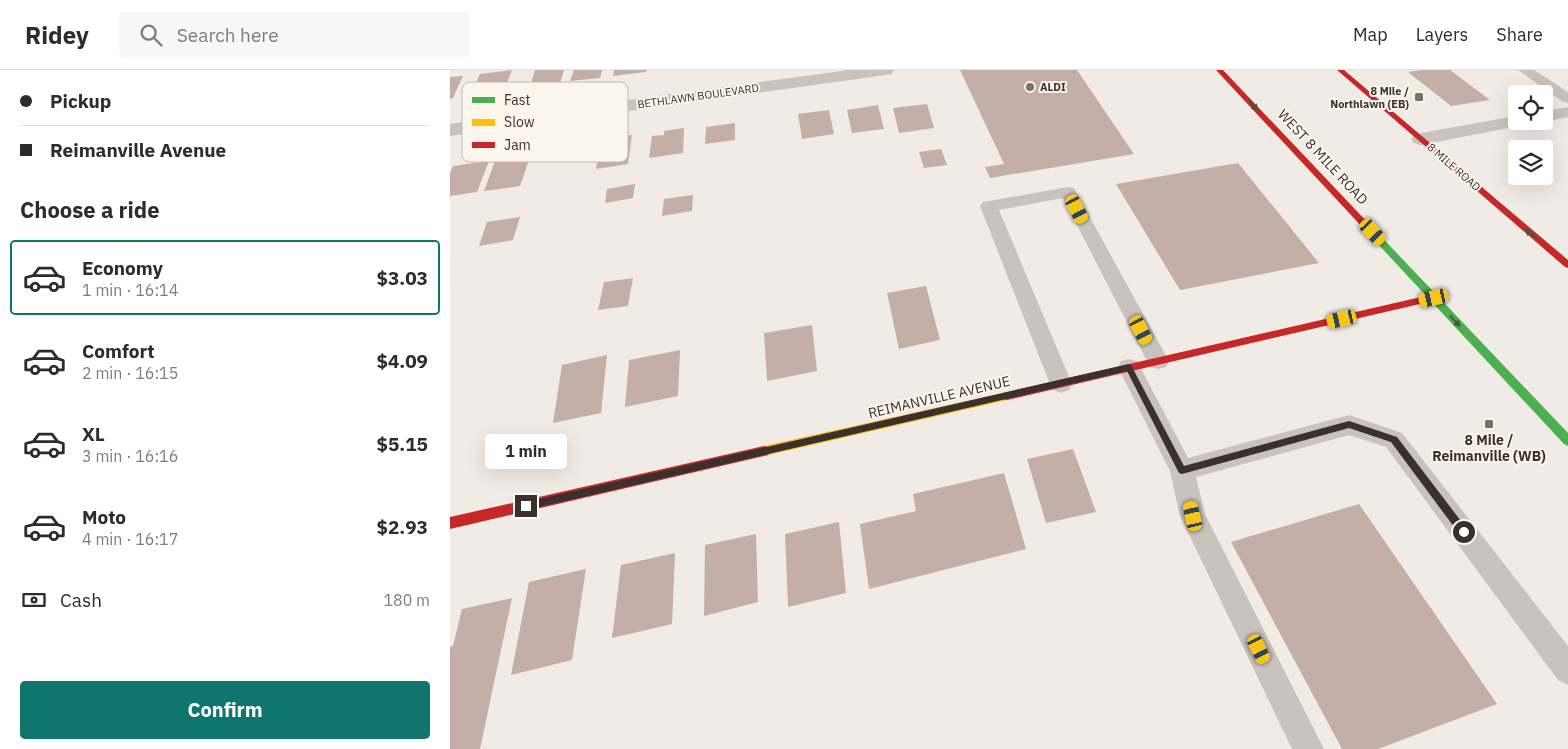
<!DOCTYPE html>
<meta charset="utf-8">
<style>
body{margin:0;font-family:"IBM Plex Sans",sans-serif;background:#f7f7f7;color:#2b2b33;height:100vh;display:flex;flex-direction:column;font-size:19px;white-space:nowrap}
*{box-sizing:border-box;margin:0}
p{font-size:16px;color:#7c7c81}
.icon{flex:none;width:28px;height:28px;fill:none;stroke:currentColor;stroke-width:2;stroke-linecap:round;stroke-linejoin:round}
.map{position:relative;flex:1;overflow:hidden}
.details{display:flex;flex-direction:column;background:#fff;width:450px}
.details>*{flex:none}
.top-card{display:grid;align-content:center;height:110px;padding:0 20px;background:#fff}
.fabs{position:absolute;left:1058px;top:15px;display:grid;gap:10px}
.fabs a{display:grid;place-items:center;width:45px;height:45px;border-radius:5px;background:#fff;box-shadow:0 5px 20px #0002;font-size:25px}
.end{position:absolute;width:22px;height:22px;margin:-11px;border:6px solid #3b302b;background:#fff;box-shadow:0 0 0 2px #fff}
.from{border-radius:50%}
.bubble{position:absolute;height:35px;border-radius:5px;background:#fff;box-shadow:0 5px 20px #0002;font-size:16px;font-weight:800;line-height:35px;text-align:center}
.car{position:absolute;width:15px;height:30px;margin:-15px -8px;border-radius:6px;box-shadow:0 0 4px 1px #0007;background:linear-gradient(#f5c518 24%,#345 0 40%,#f5c518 0 76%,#345 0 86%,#f5c518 0)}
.top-card b{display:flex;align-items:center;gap:18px;height:48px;font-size:19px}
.top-card b+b{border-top:1px solid #e1e1e2}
.top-card i{width:12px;height:12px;background:#2b2b33}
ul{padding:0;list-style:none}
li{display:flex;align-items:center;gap:15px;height:75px;margin:0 10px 8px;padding:0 10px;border:2px solid transparent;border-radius:5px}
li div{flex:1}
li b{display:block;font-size:19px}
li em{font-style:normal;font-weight:800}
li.on{border-color:#0f766e}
li>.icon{width:45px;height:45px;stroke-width:1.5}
h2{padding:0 20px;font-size:22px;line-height:60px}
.pay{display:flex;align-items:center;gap:12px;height:55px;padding:0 20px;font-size:19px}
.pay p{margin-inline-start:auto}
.primary-button{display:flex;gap:10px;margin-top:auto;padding:10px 20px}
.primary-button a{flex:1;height:58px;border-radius:5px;background:#0f766e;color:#fff;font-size:20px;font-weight:800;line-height:58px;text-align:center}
header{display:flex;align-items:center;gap:30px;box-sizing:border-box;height:70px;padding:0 25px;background:#fff;border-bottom:1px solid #e1e1e2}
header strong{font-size:24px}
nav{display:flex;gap:28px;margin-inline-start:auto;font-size:18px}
.search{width:350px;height:45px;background:#f7f7f7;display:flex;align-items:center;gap:12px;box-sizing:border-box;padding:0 18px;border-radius:5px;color:#7c7c81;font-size:19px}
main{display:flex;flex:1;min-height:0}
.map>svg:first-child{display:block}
</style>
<header>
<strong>Ridey</strong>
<div class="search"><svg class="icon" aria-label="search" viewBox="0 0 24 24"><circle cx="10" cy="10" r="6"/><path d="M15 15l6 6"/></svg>Search here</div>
<nav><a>Map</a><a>Layers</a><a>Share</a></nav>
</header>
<main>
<section class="details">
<div class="top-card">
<b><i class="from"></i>Pickup</b>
<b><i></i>Reimanville Avenue</b>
</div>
<h2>Choose a ride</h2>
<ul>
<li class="on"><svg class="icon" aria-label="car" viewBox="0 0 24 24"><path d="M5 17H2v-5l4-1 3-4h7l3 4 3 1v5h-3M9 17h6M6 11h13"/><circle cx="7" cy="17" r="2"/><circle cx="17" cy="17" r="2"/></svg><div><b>Economy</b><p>1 min · 16:14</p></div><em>$3.03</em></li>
<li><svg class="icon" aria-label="car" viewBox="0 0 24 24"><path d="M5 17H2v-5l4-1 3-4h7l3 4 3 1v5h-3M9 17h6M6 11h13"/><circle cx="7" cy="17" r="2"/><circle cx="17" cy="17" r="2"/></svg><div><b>Comfort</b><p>2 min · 16:15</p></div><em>$4.09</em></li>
<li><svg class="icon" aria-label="car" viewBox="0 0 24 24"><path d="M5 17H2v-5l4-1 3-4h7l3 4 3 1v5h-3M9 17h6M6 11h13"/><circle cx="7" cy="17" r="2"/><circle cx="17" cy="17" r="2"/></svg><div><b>XL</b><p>3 min · 16:16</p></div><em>$5.15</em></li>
<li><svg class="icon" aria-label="car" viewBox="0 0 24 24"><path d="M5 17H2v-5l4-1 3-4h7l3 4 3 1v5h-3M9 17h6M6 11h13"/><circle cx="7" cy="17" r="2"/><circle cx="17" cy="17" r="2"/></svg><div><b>Moto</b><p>4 min · 16:17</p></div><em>$2.93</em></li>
</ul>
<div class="pay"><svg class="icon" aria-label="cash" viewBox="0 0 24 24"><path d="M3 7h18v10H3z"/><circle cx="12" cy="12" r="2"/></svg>Cash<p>180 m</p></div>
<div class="primary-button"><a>Confirm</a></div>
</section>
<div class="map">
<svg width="1118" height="679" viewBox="0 0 1118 679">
<rect width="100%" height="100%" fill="#f0ebe5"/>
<!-- building -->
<path fill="#c3afa7" d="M 62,0 L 54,20 L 21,24 L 30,4 Z
M 85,0 L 114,0 L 109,17 L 79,21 Z
M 124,0 L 152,0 L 150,8 L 120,11 Z
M 164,0 L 197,0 L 196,2 L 163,6 Z
M 510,0 L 627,0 L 684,84 L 540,108 L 535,97 L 554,94 Z
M 972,0 L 1000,0 L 1040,30 L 1001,36 L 958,2 Z
M 13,6 L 3,28 L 0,29 L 0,7 Z
M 477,34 L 484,58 L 449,63 L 443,38 Z
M 428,35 L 434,59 L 402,63 L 397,40 Z
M 379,40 L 384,64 L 352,69 L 348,44 Z
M 285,53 L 285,70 L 255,74 L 256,57 Z
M 234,58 L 233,83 L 199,88 L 202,66 L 214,65 L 214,61 Z
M 182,65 L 178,94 L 146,99 L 151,69 Z
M 491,79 L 497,95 L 474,98 L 469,82 Z
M 81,84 L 70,116 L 34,121 L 46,88 Z
M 39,91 L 27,122 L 0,126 L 0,103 L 3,96 Z
M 788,93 L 869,193 L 730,220 L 666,114 Z
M 185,114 L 183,128 L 155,133 L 157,119 Z
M 243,125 L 242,141 L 212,146 L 214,129 Z
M 70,147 L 63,170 L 29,176 L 37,152 Z
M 183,208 L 178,236 L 148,240 L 154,212 Z
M 476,216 L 490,270 L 449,279 L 437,223 Z
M 362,255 L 367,301 L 317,311 L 314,263 Z
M 230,280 L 228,326 L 175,337 L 179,290 Z
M 157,285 L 151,343 L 103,353 L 112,295 Z
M 623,379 L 646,442 L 596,453 L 577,389 Z
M 554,403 L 576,479 L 419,519 L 410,454 L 466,441 L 463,424 Z
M 909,434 L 1047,634 L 928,679 L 892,679 L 781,472 Z
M 389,452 L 396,523 L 338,537 L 335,464 Z
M 306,464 L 308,532 L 254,546 L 255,475 Z
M 225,483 L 222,554 L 162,568 L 171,495 Z
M 136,499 L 122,590 L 61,605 L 79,512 Z
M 62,528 L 30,679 L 0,679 L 0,577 L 3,576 L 12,539 Z"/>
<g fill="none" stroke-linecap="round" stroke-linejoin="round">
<!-- lane -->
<path fill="#c9c3be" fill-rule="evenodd" d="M 1068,0 L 1084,0 L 1118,22 L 1118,33 L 1113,32 Z
M 618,117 L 624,118 L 626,122 L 719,291 L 716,297 L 708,299 L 700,297 L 613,128 L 549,140 L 622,314 L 619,320 L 611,323 L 603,320 L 600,314 L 530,136 L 533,132 L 539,131 Z
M 679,289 L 687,291 L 738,388 L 899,345 L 952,363 L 1118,576 L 1118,615 L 1108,610 L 936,377 L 899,365 L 746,407 L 755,444 L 874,679 L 842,679 L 734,454 L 730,446 L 720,401 L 668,297 L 671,291 Z"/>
<!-- street -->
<path fill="#c9c3be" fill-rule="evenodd" d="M 399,0 L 444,0 L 442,4 L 436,5 L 0,66 L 0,54 Z
M 1118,37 L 1118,47 L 1094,52 L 1093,51 L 1094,41 Z
M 1066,46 L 1066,51 L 1076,51 L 1074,55 L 971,75 L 964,73 L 961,69 L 964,65 L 971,63 Z"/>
<!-- fast -->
<path fill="#4caf50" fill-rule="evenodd" d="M 917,154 L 920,155 L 1118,363 L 1118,376 L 1114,374 L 914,159 L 914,155 Z"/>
<!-- slow -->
<path fill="#ffc107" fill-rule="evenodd" d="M 557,322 L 561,323 L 563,326 L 561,329 L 557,330 L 314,386 L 310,385 L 308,381 L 310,377 L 314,376 Z"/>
<!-- jam -->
<path fill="#c62828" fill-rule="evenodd" d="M 766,0 L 773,0 L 920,155 L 920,159 L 914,159 Z
M 887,0 L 894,0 L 1118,190 L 1118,198 L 1115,197 Z
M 984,224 L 989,228 L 987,230 L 557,330 L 553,329 L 551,326 L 553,323 L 557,322 Z
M 314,376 L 318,377 L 320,381 L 318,385 L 314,386 L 0,459 L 0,447 Z"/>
</g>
<!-- one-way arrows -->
<defs><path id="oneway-solid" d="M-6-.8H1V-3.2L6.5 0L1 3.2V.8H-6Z" transform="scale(1.25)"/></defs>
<g fill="#415c38">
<use href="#oneway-solid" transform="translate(803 35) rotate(47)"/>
<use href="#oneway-solid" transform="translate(1081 164) rotate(-139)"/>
<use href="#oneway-solid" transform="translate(1005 251) rotate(47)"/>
</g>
<!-- route -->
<path fill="#3b302b" d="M 679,294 L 681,295 L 734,396 L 899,351 L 947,367 L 1017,459 L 1017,465 L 1010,465 L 941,372 L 899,358 L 732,404 L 729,403 L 677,301 L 76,440 L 72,436 L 76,432 Z"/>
<!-- markers -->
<g fill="#7a716c" stroke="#fbf5ee" stroke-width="2">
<circle cx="580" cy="17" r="5"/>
<rect x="964" y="22" width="10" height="10" rx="2.5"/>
<rect x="1034" y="349" width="10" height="10" rx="2.5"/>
</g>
<g text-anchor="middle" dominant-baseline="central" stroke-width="4" stroke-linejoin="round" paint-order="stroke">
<!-- far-poi labels -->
<g font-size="11" font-weight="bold" fill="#3b302b" stroke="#fbf5ee" text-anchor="start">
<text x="590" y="17">ALDI</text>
<text x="959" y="21" text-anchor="end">8 Mile /<tspan x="959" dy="13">Northlawn (EB)</tspan></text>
</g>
<!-- far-street labels -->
<g font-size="11" fill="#3b302b" stroke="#fbf5ee">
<text transform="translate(248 26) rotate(-8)">BETHLAWN BOULEVARD</text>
<text transform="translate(1004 97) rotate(41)">8 MILE ROAD</text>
</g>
<!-- street labels -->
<g font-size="14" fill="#3b302b" stroke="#fbf5ee">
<text transform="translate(873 87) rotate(47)">WEST 8 MILE ROAD</text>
<text transform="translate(489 327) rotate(-13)">REIMANVILLE AVENUE</text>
</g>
<!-- poi labels -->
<g font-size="14" font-weight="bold" fill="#3b302b" stroke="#fbf5ee">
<text x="1039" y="370">8 Mile /<tspan x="1039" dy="16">Reimanville (WB)</tspan></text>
</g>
</g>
<!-- legend -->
<rect x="12" y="12" width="166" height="80" rx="8" fill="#fbf5ee" stroke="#c1bab4" stroke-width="1"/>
<rect x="22" y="27" width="23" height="6" fill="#4caf50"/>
<rect x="22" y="49" width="23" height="7" fill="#ffc107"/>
<rect x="22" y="72" width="23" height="6" fill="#c62828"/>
<g font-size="14" fill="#3b302b">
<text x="54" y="35">Fast</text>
<text x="54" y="57">Slow</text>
<text x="54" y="80">Jam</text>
</g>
</svg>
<div class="fabs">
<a><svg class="icon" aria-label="locate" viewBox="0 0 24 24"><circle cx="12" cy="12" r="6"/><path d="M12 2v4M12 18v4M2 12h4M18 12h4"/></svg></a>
<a><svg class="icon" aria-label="layers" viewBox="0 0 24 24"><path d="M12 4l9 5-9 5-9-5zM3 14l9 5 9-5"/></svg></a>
</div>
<i class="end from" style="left:1014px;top:462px"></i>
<i class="end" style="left:76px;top:436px"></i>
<div class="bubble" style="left:35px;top:364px;width:82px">1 min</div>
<i class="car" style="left:627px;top:139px;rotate:152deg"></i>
<i class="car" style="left:923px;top:162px;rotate:137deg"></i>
<i class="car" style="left:984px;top:228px;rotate:257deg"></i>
<i class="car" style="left:892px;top:249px;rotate:257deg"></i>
<i class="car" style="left:691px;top:260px;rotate:152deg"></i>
<i class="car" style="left:743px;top:446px;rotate:347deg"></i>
<i class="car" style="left:809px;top:579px;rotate:154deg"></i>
</div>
</main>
